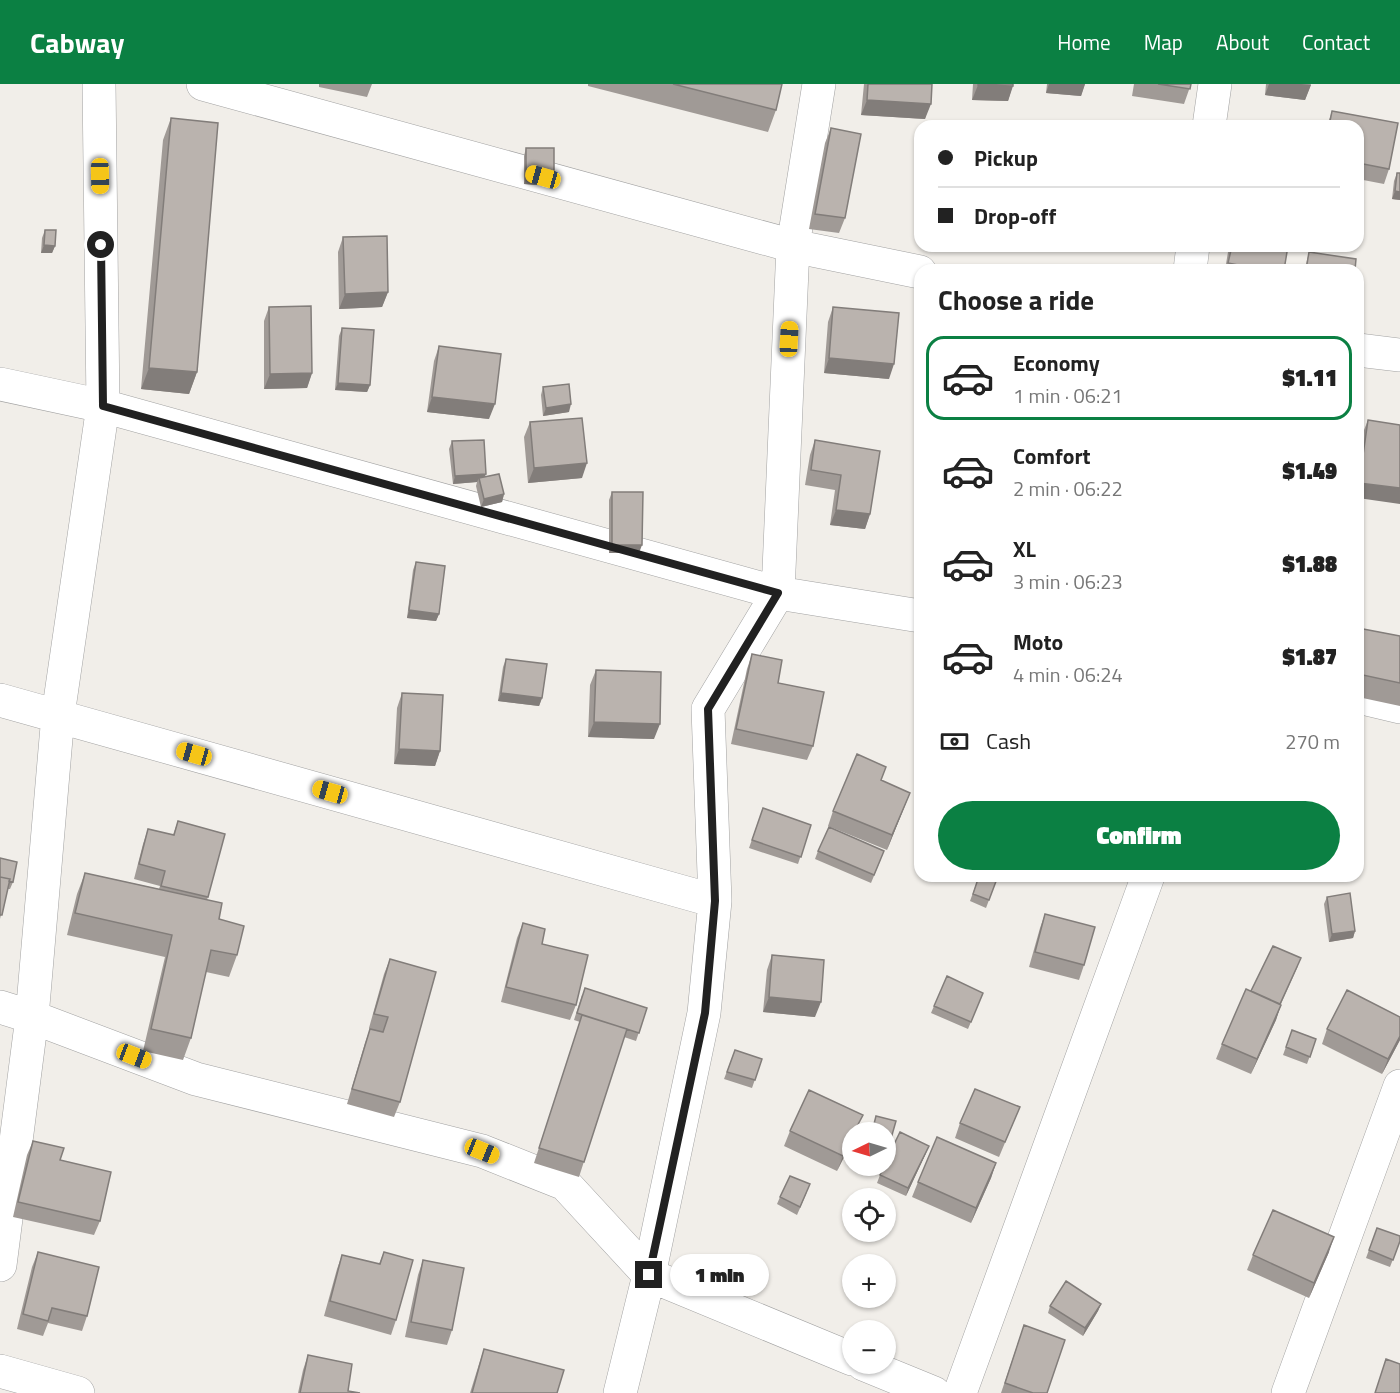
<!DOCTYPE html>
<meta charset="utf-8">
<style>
body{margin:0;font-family:"Titillium Web",sans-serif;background:#f6f6f6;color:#222;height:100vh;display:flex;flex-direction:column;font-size:22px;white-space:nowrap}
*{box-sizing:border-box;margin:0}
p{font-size:20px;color:#767676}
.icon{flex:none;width:33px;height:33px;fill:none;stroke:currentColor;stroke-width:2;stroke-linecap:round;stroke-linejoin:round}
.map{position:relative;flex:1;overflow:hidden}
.details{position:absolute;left:914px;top:180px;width:450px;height:618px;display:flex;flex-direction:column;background:#fff;border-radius:18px;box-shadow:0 2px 4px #0004}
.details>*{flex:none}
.guide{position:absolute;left:914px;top:36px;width:450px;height:132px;border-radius:18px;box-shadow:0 2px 4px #0004;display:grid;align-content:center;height:132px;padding:0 24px;background:#fff}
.needle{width:39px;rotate:265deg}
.fabs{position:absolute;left:842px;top:1038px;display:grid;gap:12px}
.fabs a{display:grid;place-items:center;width:54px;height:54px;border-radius:50%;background:#fff;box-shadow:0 2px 4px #0004;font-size:30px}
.end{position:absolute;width:27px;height:27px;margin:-14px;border:8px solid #212121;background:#fff;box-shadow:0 0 0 3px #fff}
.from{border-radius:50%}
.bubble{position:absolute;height:42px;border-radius:21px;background:#fff;box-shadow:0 2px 4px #0004;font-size:20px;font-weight:800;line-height:42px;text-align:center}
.car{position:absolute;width:18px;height:36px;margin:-18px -9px;border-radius:8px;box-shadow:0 0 4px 2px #0007;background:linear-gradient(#f5c518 24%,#345 0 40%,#f5c518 0 76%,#345 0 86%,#f5c518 0)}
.guide b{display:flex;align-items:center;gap:21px;height:57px;font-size:22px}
.guide b+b{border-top:2px solid #e0e0e0}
.guide i{width:15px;height:15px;background:#222}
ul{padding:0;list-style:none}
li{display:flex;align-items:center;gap:18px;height:84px;margin:0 12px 9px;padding:0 12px;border:3px solid transparent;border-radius:18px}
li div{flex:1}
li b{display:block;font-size:22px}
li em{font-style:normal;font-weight:800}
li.active{border-color:#0b8043}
li>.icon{width:54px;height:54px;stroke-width:1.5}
h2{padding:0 24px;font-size:27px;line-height:72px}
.pay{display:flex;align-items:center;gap:15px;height:66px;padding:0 24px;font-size:22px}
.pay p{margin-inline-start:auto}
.primary-button{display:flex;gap:12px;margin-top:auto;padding:12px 24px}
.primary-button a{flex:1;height:69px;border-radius:36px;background:#0b8043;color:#fff;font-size:24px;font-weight:800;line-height:69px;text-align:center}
header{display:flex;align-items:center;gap:36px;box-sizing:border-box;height:84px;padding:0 30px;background:#0b8043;color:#fff}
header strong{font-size:28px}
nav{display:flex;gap:33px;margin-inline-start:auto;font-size:21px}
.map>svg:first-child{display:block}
</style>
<header>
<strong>Cabway</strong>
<nav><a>Home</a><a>Map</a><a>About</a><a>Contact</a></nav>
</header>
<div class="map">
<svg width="1400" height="1309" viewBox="0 0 1400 1309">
<rect width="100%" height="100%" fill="#f1eee9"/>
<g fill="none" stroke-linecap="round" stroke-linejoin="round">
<defs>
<path id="minor" d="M 203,0 L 793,162 L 920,188
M 1209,42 L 1215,0
M 1190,186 L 1193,162
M 1358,266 L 1400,271
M 0,300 L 103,322 L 778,509 L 920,532
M 1358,613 L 1400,623
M 0,616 L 715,817
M 0,923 L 32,933 L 196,995 L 482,1067 L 565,1100 L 649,1191 L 852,1275
M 0,1181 L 32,933 L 58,631 L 103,322 L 99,0
M 863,1280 L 934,1309
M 0,1287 L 78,1309
M 620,1309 L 649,1191 L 704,929 L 715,817 L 708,625 L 778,509 L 793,162 L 819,0
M 960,1309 L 1148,792
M 1288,1309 L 1400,1002"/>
</defs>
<!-- minor casing -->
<use href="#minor" stroke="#a2a2a2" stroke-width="34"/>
<!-- minor -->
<use href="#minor" stroke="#fff" stroke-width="33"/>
</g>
<!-- wall -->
<path fill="#a09a96" d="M 319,0 L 372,0 L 367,13 L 319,3 Z
M 588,0 L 782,0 L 776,26 L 768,48 L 588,2 Z
M 864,0 L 932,0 L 925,35 L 861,31 Z
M 973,0 L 1013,0 L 1008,17 L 972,16 Z
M 1047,0 L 1085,0 L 1081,12 L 1046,9 Z
M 1134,0 L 1191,0 L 1184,20 L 1132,12 Z
M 1266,0 L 1311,0 L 1305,16 L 1265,11 Z
M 1332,27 L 1398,39 L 1389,85 L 1384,100 L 1358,95 L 1358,42 L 1327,42 Z
M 171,34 L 197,288 L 189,310 L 141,305 L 163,56 Z
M 831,44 L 845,134 L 839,149 L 809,145 L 825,59 Z
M 526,64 L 554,94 L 551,102 L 524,100 L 524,72 Z
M 1397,89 L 1400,89 L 1400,116 L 1392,115 L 1394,97 Z
M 45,146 L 55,162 L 52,169 L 41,169 L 42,154 Z
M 343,153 L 388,208 L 382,223 L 339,225 L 338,168 Z
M 1229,162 L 1288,162 L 1284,186 L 1225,186 Z
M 1309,168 L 1355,186 L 1305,186 L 1307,176 Z
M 269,223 L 312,289 L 307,304 L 264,305 L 264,237 Z
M 833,223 L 889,295 L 824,289 L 828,238 Z
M 342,244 L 370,301 L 367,308 L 335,306 L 339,252 Z
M 439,262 L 489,335 L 427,328 L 434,277 Z
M 543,303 L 569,328 L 543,332 L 541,311 Z
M 1368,336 L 1358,414 L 1358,386 L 1362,351 Z
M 530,338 L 582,394 L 528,399 L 524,353 Z
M 815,356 L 870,430 L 865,445 L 830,441 L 835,406 L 805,401 L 810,371 Z
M 452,357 L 485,393 L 504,410 L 502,418 L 481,423 L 476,402 L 477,398 L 453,400 L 449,365 Z
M 612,408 L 639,469 L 609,469 L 609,416 Z
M 416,478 L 439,530 L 436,537 L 407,534 L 413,486 Z
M 1358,544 L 1400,552 L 1400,622 L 1358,613 Z
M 752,570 L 778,599 L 813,662 L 807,676 L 731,660 L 747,585 Z
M 506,575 L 542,614 L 539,622 L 498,617 L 503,583 Z
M 596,586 L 654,655 L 588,653 L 590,601 Z
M 402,609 L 440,667 L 435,682 L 394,680 L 397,624 Z
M 881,696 L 910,709 L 887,766 L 828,742 L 833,727 Z
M 763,724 L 811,741 L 798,780 L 749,764 Z
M 178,737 L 225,750 L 207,816 L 219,835 L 237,871 L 229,893 L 206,888 L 191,954 L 183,976 L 143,967 L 165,873 L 67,851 L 77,810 L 85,789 L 159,805 L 160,802 L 134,795 L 143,760 L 148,745 L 173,751 Z
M 818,767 L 881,775 L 871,799 L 815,775 Z
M 0,774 L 13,798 L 10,805 L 7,805 L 0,835 Z
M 979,792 L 998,792 L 986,824 L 970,817 Z
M 1327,813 L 1355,847 L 1353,854 L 1329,858 L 1324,820 Z
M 1045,830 L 1084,881 L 1079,896 L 1029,883 L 1040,844 Z
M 523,839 L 542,860 L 576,921 L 570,936 L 501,918 L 517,854 Z
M 772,871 L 815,933 L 763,928 L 767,886 Z
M 390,875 L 400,1018 L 394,1033 L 347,1020 L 365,959 L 370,945 L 369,944 L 384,890 Z
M 1298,882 L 1281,920 L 1276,936 L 1251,990 L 1216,975 L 1222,960 L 1251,907 Z
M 983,909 L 968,945 L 931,929 L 934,922 Z
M 582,911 L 647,924 L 636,957 L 624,953 L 579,1093 L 534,1079 L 580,938 L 574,936 Z
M 1327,945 L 1400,956 L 1382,990 L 1322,960 Z
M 1292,946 L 1316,955 L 1307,980 L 1283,971 Z
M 735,966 L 762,975 L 752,1004 L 724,995 Z
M 1020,1023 L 999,1073 L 955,1054 L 960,1039 Z
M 876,1032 L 890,1058 L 888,1065 L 885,1065 L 885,1048 L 871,1048 Z
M 790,1047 L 852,1048 L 852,1057 L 837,1087 L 784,1062 Z
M 33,1057 L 60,1076 L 100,1137 L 94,1151 L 13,1133 L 27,1071 Z
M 926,1069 L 906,1112 L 877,1099 L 880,1091 Z
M 996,1079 L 991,1094 L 971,1139 L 912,1113 L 918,1098 Z
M 807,1108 L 797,1131 L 777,1120 L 780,1113 Z
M 1377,1144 L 1400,1157 L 1390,1183 L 1366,1174 Z
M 38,1168 L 87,1232 L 82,1247 L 48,1239 L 43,1252 L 17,1245 L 32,1183 Z
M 384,1168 L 396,1236 L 391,1251 L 324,1232 L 337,1185 L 342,1171 L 379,1180 Z
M 1329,1168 L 1309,1214 L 1247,1186 L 1253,1171 Z
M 423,1176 L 452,1246 L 447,1261 L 405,1253 L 418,1191 Z
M 1101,1220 L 1098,1227 L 1083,1252 L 1048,1229 L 1050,1222 Z
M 1024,1241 L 1047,1309 L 1001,1309 Z
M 484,1265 L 557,1309 L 470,1309 L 479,1280 Z
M 308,1271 L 348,1307 L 360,1309 L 298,1309 L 303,1286 Z"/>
<!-- shaded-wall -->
<path fill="#827d7a" d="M 1049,0 L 1085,0 L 1081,12 L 1046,9 Z
M 1269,0 L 1301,0 L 1311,1 L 1305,16 L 1265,11 Z
M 978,1 L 1013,2 L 1008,17 L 972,16 Z
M 867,16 L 931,20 L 925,35 L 861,31 Z
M 526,93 L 554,94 L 551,102 L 524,100 Z
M 1395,107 L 1400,108 L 1400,116 L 1392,115 Z
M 44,161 L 55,162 L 52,169 L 41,169 Z
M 1091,162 L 1122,162 L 1121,165 Z
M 388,208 L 382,223 L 339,225 L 345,210 Z
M 829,274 L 894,280 L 889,295 L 824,289 Z
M 149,284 L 197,288 L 189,310 L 141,305 Z
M 312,289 L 307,304 L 264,305 L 270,290 Z
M 338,299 L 370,301 L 367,308 L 335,306 Z
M 432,313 L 495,320 L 489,335 L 427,328 Z
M 571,320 L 569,328 L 543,332 L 546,324 Z
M 587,379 L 582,394 L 528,399 L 534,384 Z
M 486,390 L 483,397 L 479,394 L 477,398 L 453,400 L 455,392 Z
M 1359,399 L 1400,404 L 1400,420 L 1358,414 L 1358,404 Z
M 504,410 L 502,418 L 481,423 L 484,415 Z
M 836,426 L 870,430 L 865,445 L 830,441 Z
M 612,461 L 642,461 L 639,469 L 609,469 Z
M 409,526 L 439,530 L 436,537 L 407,534 Z
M 501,609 L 542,614 L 539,622 L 498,617 Z
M 594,638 L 660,640 L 654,655 L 588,653 Z
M 399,665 L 440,667 L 435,682 L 394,680 Z
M 910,709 L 904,724 L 887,766 L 892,751 Z
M 1355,847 L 1353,854 L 1329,858 L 1332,850 Z
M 769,913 L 821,918 L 815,933 L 763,928 Z
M 1281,921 L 1276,936 L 1251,990 L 1257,975 Z
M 1400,952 L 1400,956 L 1382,990 L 1388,975 Z
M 852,1054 L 852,1057 L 837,1087 L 843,1072 Z
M 929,1062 L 926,1069 L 906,1112 L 908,1104 Z
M 996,1079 L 991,1094 L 971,1139 L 976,1124 Z
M 1334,1153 L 1329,1168 L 1309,1214 L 1314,1199 Z
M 1101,1220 L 1098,1227 L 1083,1252 L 1085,1244 Z"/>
<!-- building -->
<path fill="#bab3ae" stroke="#827d7a" stroke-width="1.5" d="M 673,0 L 782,0 L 776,26 Z
M 868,0 L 932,0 L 931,20 L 867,16 Z
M 978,0 L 1013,0 L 1013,2 L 978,1 Z
M 1158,0 L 1191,0 L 1190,5 Z
M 1332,27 L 1398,39 L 1389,85 L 1358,79 L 1358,42 L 1329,42 Z
M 171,34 L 218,39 L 197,288 L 149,284 Z
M 831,44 L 861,50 L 845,134 L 815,130 Z
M 526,64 L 554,64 L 554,94 L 526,93 Z
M 1397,89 L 1400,89 L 1400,108 L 1395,107 Z
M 45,146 L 56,146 L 55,162 L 44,161 Z
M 387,152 L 388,208 L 345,210 L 343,153 Z
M 1232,162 L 1288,162 L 1284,186 L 1263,186 L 1228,179 Z
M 1309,168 L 1356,175 L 1355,186 L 1306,186 Z
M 311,222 L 312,289 L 270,290 L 269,223 Z
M 833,223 L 899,229 L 894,280 L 829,274 Z
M 342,244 L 374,246 L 370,301 L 338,299 Z
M 439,262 L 501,270 L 495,320 L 432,313 Z
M 569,300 L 571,320 L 546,324 L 543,303 Z
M 582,334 L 587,379 L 534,384 L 530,338 Z
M 1368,336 L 1400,341 L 1400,404 L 1359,399 Z
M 484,356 L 486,390 L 455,392 L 452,357 Z
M 815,356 L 880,367 L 870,430 L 836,426 L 841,391 L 811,386 Z
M 499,390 L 504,410 L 484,415 L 479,394 Z
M 612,408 L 643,408 L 642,461 L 612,461 Z
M 416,478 L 445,482 L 439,530 L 409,526 Z
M 1358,544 L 1400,552 L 1400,599 L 1358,590 Z
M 752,570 L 782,576 L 778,599 L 824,608 L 813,662 L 736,645 Z
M 506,575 L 547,580 L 542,614 L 501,609 Z
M 596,586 L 661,588 L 660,640 L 594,638 Z
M 402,609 L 443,611 L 440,667 L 399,665 Z
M 857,670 L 886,683 L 881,696 L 910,709 L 892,751 L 833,727 Z
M 763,724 L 811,741 L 801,773 L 752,756 Z
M 178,737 L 225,750 L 208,813 L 161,802 L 165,787 L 139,780 L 148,745 L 174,751 Z
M 829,743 L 884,767 L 874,791 L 818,767 Z
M 0,774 L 17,778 L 13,798 L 9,797 L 10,795 L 0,793 Z
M 85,789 L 222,819 L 219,835 L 244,842 L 237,871 L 211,866 L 191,954 L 151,945 L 172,851 L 75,829 Z
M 979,792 L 998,792 L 989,816 L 973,810 Z
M 0,793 L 10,795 L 2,831 L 0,831 Z
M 1350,809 L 1355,847 L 1332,850 L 1327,813 Z
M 1045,830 L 1095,843 L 1084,881 L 1035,868 Z
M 523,839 L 545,845 L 542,860 L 588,871 L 576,921 L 506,903 Z
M 1273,862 L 1301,874 L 1280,920 L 1251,907 Z
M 772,871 L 824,876 L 821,918 L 769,913 Z
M 390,875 L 436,888 L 400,1018 L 352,1005 L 370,945 L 383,948 L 388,933 L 374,930 Z
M 947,892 L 983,909 L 971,938 L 934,922 Z
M 585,904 L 647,924 L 639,949 L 577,929 Z
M 1246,905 L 1281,921 L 1257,975 L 1222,960 Z
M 1347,906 L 1400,933 L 1400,952 L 1388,975 L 1327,945 Z
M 582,931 L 627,945 L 584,1078 L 539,1064 Z
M 1292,946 L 1316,955 L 1310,973 L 1286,963 Z
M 735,966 L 762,975 L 755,996 L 727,988 Z
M 975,1005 L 1020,1023 L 1005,1058 L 960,1039 Z
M 809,1006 L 863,1031 L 854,1048 L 852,1048 L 852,1054 L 843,1072 L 790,1047 Z
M 876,1032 L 896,1037 L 890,1058 L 885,1056 L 885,1048 L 872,1048 Z
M 900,1048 L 929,1062 L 908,1104 L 880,1091 L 884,1082 L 885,1082 L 885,1079 Z
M 937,1053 L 996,1079 L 976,1124 L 918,1098 Z
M 33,1057 L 64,1064 L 60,1076 L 111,1088 L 100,1137 L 18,1118 Z
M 790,1092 L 810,1100 L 800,1123 L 780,1113 Z
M 1273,1126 L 1334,1153 L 1314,1199 L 1253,1171 Z
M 1377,1144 L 1400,1152 L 1400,1157 L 1393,1176 L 1369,1166 Z
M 38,1168 L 99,1183 L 87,1232 L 52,1224 L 48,1237 L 23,1230 Z
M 384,1168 L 413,1176 L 396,1236 L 330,1217 L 342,1171 L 380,1180 Z
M 423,1176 L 464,1184 L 452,1246 L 411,1238 Z
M 1066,1197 L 1101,1220 L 1085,1244 L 1050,1222 Z
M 1024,1241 L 1065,1256 L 1047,1309 L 1033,1309 L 1005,1299 Z
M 484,1265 L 564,1286 L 557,1309 L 472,1309 Z
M 308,1271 L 352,1280 L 348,1307 L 360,1309 L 300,1309 Z
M 1386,1275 L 1400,1280 L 1400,1309 L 1375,1309 Z"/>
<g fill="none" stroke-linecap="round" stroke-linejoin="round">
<!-- route -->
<path stroke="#212121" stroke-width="8" d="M 101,161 L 103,322 L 778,509 L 708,625 L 715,817 L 705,929 L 649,1191"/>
</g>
</svg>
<div class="fabs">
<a><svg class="needle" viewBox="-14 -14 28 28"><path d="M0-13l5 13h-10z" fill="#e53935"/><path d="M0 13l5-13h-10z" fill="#767676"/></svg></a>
<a><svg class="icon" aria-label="locate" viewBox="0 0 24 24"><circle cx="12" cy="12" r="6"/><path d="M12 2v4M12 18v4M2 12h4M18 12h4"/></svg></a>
<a>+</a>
<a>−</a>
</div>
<i class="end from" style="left:101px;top:161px"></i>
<i class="end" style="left:649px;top:1191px"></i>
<div class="bubble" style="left:670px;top:1170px;width:99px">1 min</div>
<i class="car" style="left:100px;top:92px;rotate:179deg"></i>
<i class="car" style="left:543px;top:93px;rotate:286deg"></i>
<i class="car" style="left:789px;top:255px;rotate:3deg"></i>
<i class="car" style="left:194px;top:670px;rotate:286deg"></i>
<i class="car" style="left:330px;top:708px;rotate:286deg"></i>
<i class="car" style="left:134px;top:972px;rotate:111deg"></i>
<i class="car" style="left:482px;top:1067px;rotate:112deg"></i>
<div class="guide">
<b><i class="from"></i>Pickup</b>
<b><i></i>Drop-off</b>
</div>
<section class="details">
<h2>Choose a ride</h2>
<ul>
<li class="active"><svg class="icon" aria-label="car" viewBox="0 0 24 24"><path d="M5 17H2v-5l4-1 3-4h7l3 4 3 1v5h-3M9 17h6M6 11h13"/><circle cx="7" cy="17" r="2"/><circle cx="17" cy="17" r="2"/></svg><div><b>Economy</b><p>1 min · 06:21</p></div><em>$1.11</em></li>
<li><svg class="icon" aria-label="car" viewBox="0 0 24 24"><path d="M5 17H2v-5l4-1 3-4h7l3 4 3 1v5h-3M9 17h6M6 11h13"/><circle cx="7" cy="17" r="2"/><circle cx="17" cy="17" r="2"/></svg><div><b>Comfort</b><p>2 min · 06:22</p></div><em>$1.49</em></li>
<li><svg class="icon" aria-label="car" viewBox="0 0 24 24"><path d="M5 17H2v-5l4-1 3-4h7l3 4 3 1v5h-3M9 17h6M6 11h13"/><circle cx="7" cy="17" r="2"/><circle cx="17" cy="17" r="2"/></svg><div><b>XL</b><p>3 min · 06:23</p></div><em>$1.88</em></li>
<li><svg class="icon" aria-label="car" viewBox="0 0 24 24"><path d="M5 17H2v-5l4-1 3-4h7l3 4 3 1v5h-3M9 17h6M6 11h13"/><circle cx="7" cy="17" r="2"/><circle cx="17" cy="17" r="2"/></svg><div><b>Moto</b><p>4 min · 06:24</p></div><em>$1.87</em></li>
</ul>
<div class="pay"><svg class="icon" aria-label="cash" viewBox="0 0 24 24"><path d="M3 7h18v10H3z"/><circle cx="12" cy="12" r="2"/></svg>Cash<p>270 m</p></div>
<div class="primary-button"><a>Confirm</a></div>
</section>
</div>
